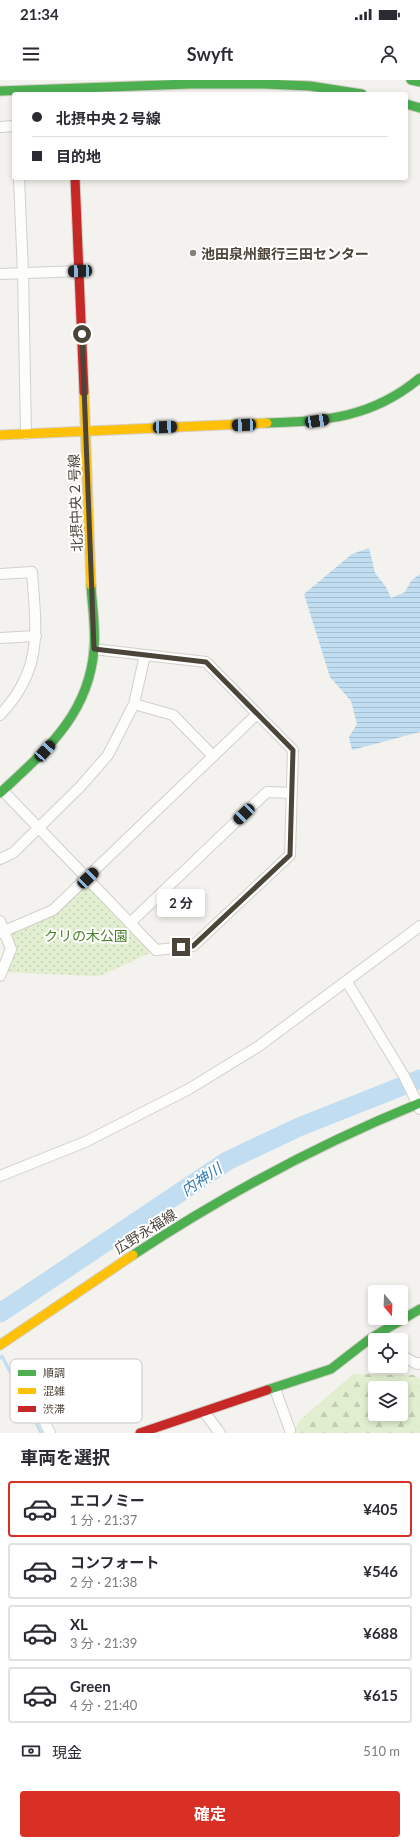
<!DOCTYPE html>
<html lang="ja">
<meta charset="utf-8">
<style>
body{margin:0;font-family:Lato,"Noto Sans JP",sans-serif;background:#f7f7f7;color:#2b2b33;height:100vh;display:flex;flex-direction:column;font-size:15px;white-space:nowrap}
*{box-sizing:border-box;margin:0}
p{font-size:13px;color:#7c7c81}
.icon{flex:none;width:22px;height:22px;fill:none;stroke:currentColor;stroke-width:2;stroke-linecap:round;stroke-linejoin:round}
.map{position:relative;height:1353px;overflow:hidden}
.panel{display:flex;flex-direction:column;background:#fff;flex:1}
.panel>*{flex:none}
.guide{position:absolute;left:12px;top:12px;width:396px;height:88px;border-radius:4px;box-shadow:0 2px 6px #0003;display:grid;align-content:center;height:88px;padding:0 20px;background:#fff}
.needle{width:26px;rotate:161deg}
.controls{position:absolute;left:368px;top:1205px;display:grid;gap:8px}
.controls a{display:grid;place-items:center;width:40px;height:40px;border-radius:4px;background:#fff;box-shadow:0 2px 6px #0003;font-size:20px}
.end{position:absolute;width:18px;height:18px;margin:-9px;border:5px solid #4b4439;background:#fff;box-shadow:0 0 0 2px #fff}
.from{border-radius:50%}
.bubble{position:absolute;height:28px;border-radius:4px;background:#fff;box-shadow:0 2px 6px #0003;font-size:13px;font-weight:700;line-height:28px;text-align:center}
.car{position:absolute;width:12px;height:24px;margin:-12px -6px;border-radius:5px;box-shadow:0 0 3px 1px #0007;background:linear-gradient(#222 24%,#8ab4d8 0 40%,#222 0 76%,#8ab4d8 0 86%,#222 0)}
.guide b{display:flex;align-items:center;gap:14px;height:38px;font-size:15px}
.guide b+b{border-top:1px solid #e1e1e2}
.guide i{width:10px;height:10px;background:#2b2b33}
ul{padding:0;list-style:none}
li{display:flex;align-items:center;gap:12px;height:56px;margin:0 8px 6px;padding:0 12px;border:2px solid #e1e1e2;border-radius:4px}
li div{flex:1}
li b{display:block;font-size:15px}
li em{font-style:normal;font-weight:700}
li.on{border-color:#d93025}
li>.icon{width:36px;height:36px;stroke-width:1.5}
h2{padding:0 20px;font-size:18px;line-height:48px}
.pay{display:flex;align-items:center;gap:10px;height:44px;padding:0 20px;font-size:15px}
.pay p{margin-inline-start:auto}
.button{display:flex;gap:8px;margin-top:auto;padding:8px 20px}
.button a{flex:1;height:46px;border-radius:4px;background:#d93025;color:#fff;font-size:16px;font-weight:700;line-height:46px;text-align:center}
.status{display:flex;justify-content:space-between;align-items:center;height:28px;padding:0 20px;background:#fff;direction:ltr}
.status svg{height:11px;fill:currentColor}
header{display:flex;justify-content:space-between;align-items:center;height:52px;padding:0 20px;background:#fff;font-size:18px;font-weight:700}
.map>svg:first-child{display:block}
</style>
<div class="status"><b>21:34</b><svg viewBox="0 0 49 12"><path d="M0 12V9h3v3zM5 12V6h3v6zM10 12V3h3v9zM15 12V0h3v12zM26 1h20v11H26zM47 4h2v5h-2z"/></svg></div>
<header><svg class="icon" aria-label="menu" viewBox="0 0 24 24"><path d="M4 6h16M4 12h16M4 18h16"/></svg>Swyft<svg class="icon" aria-label="person" viewBox="0 0 24 24"><circle cx="12" cy="8" r="4"/><path d="M4 21q1-7 8-7t8 7"/></svg></header>
<div class="map">
<svg width="420" height="1353" viewBox="0 0 420 1353">
<defs>
<pattern id="forest-firs" width="22" height="20" patternUnits="userSpaceOnUse"><rect width="22" height="20" fill="#e1eecf"/><path d="M5 1l3.5 6h-7zM16 11l3.5 6h-7z" fill="#c3cdb2"/></pattern>
<pattern id="park-dots" width="8" height="8" patternUnits="userSpaceOnUse"><rect width="8" height="8" fill="#e1eecf"/><path d="M2 2h.1M6 6h.1" fill="none" stroke="#c3cdb2" stroke-width="1.8" stroke-linecap="round"/></pattern>
<pattern id="water-rules" width="6" height="5" patternUnits="userSpaceOnUse"><rect width="6" height="5" fill="#c0ddf1"/><path d="M0 2.5h6" fill="none" stroke="#a6bfcf"/></pattern>
</defs>
<rect width="100%" height="100%" fill="#f4f2ee"/>
<!-- forest -->
<path fill="url(#forest-firs)" fill-rule="evenodd" d="M 353,1294 L 414,1295 L 420,1299 L 420,1353 L 294,1353 L 299,1341 ZM 375,1308 L 401,1308 L 401,1334 L 375,1334 Z"/>
<!-- park -->
<path fill="url(#park-dots)" d="M 87,798 L 156,870 L 102,895 L 94,896 L 2,892 L 11,869 L 4,851 L 53,830 Z"/>
<!-- water -->
<path fill="url(#water-rules)" d="M 369,468 L 375,493 L 386,507 L 391,518 L 405,512 L 411,501 L 420,494 L 420,652 L 352,670 L 349,657 L 357,644 L 351,621 L 330,597 L 304,514 L 352,474 Z"/>
<g fill="none" stroke-linecap="round" stroke-linejoin="round">
<!-- stream -->
<path stroke="#c0ddf1" stroke-width="3" d="M 0,1278 L 2,1276 L 41,1353"/>
<!-- river -->
<path stroke="#c0ddf1" stroke-width="19" d="M 0,1233 L 227,1081 L 299,1047 L 420,999"/>
<defs>
<path id="street" d="M 0,47 L 14,46
M 19,98 L 23,193 L 26,354
M 0,194 L 80,191
M 0,494 L 32,492 C 36,549 44,589 0,635
M 0,558 L 36,556
M 134,624 L 173,635 L 213,676
M 3,711 L 156,870 L 193,866 L 290,775 L 293,670 L 206,582 L 145,575
M 0,779 L 13,773 L 80,707 L 108,675 L 134,624 L 145,575 L 94,569
M 0,841 L 11,869 L 0,896
M 130,843 L 267,712 L 292,713
M 0,853 L 53,830 L 257,634
M 347,902 L 404,996 L 420,1029
M 0,1096 L 85,1062 L 189,1009 L 259,966 L 420,846
M 401,1275 L 417,1284 L 420,1283
M 275,1309 L 290,1350
M 34,1320 L 50,1353
M 204,1332 L 220,1353"/>
<path id="fast" d="M 411,0 L 420,2
M 0,11 L 189,4 L 265,4 L 310,6 L 362,14
M 406,24 L 420,28
M 267,343 C 326,341 372,338 420,298
M 0,713 C 45,671 89,635 94,569 C 96,548 92,526 91,505
M 133,1175 C 224,1115 319,1064 420,1023
M 267,1310 L 331,1289 L 371,1258 L 420,1229"/>
<path id="slow" d="M 84,312 L 91,505
M 0,355 L 267,343
M 0,1265 L 133,1175"/>
<path id="jam" d="M 75,98 L 84,312
M 140,1353 L 267,1310"/>
</defs>
<!-- street casing -->
<use href="#street" stroke="#d2d0cb" stroke-width="12"/>
<!-- fast casing -->
<use href="#fast" stroke="#d3cfc5" stroke-width="11"/>
<!-- slow casing -->
<use href="#slow" stroke="#d3cfc5" stroke-width="11"/>
<!-- jam casing -->
<use href="#jam" stroke="#d3cfc5" stroke-width="11"/>
<!-- street -->
<use href="#street" stroke="#fdfdfc" stroke-width="10"/>
<!-- fast -->
<use href="#fast" stroke="#4caf50" stroke-width="9"/>
<!-- slow -->
<use href="#slow" stroke="#ffc107" stroke-width="9"/>
<!-- jam -->
<use href="#jam" stroke="#c62828" stroke-width="9"/>
</g>
<g fill="none" stroke-linecap="round" stroke-linejoin="round">
<!-- route -->
<path stroke="#4b4439" stroke-width="5" d="M 82,254 L 94,569 L 206,582 L 293,670 L 290,775 L 193,866 L 181,867"/>
</g>
<!-- markers -->
<circle fill="#868178" stroke="#fff" stroke-width="1.5" cx="193" cy="173" r="4"/>
<g text-anchor="middle" dominant-baseline="central" stroke-width="4" stroke-linejoin="round" paint-order="stroke">
<!-- poi labels -->
<g font-size="14" font-weight="bold" fill="#4b4439" stroke="#fff" text-anchor="start">
<text x="201" y="173">池田泉州銀行三田センター</text>
</g>
<!-- street labels -->
<g font-size="14" fill="#4b4439" stroke="#fff">
<text transform="translate(75 423) rotate(-92)">北摂中央２号線</text>
<text transform="translate(145 1151) rotate(-32)">広野永福線</text>
</g>
<!-- park labels -->
<g font-size="14" fill="#4a7f2a" stroke="#fff">
<text x="86" y="855">クリの木公園</text>
</g>
<!-- water labels -->
<g font-size="15" font-style="italic" fill="#2e7ab2" stroke="#fff">
<text transform="translate(201 1099) rotate(-34)">内神川</text>
</g>
</g>
<!-- legend -->
<rect x="10" y="1279" width="132" height="64" rx="6" fill="#fff" stroke="#c9c7c4" stroke-width="1"/>
<rect x="18" y="1290" width="18" height="6" fill="#4caf50"/>
<rect x="18" y="1308" width="18" height="6" fill="#ffc107"/>
<rect x="18" y="1326" width="18" height="6" fill="#c62828"/>
<g font-size="11" fill="#4b4439">
<text x="43" y="1297">順調</text>
<text x="43" y="1315">混雑</text>
<text x="43" y="1333">渋滞</text>
</g>
</svg>
<div class="controls">
<a><svg class="needle" viewBox="-14 -14 28 28"><path d="M0-13l5 13h-10z" fill="#e53935"/><path d="M0 13l5-13h-10z" fill="#7c7c81"/></svg></a>
<a><svg class="icon" aria-label="locate" viewBox="0 0 24 24"><circle cx="12" cy="12" r="6"/><path d="M12 2v4M12 18v4M2 12h4M18 12h4"/></svg></a>
<a><svg class="icon" aria-label="layers" viewBox="0 0 24 24"><path d="M12 4l9 5-9 5-9-5zM3 14l9 5 9-5"/></svg></a>
</div>
<i class="end from" style="left:82px;top:254px"></i>
<i class="end" style="left:181px;top:867px"></i>
<div class="bubble" style="left:157px;top:809px;width:48px">2 分</div>
<i class="car" style="left:80px;top:191px;rotate:268deg"></i>
<i class="car" style="left:317px;top:341px;rotate:81deg"></i>
<i class="car" style="left:244px;top:345px;rotate:268deg"></i>
<i class="car" style="left:165px;top:347px;rotate:88deg"></i>
<i class="car" style="left:45px;top:671px;rotate:42deg"></i>
<i class="car" style="left:244px;top:734px;rotate:226deg"></i>
<i class="car" style="left:88px;top:798px;rotate:46deg"></i>
<div class="guide">
<b><i class="from"></i>北摂中央２号線</b>
<b><i></i>目的地</b>
</div>
</div>
<section class="panel">
<h2>車両を選択</h2>
<ul>
<li class="on"><svg class="icon" aria-label="car" viewBox="0 0 24 24"><path d="M5 17H2v-5l4-1 3-4h7l3 4 3 1v5h-3M9 17h6M6 11h13"/><circle cx="7" cy="17" r="2"/><circle cx="17" cy="17" r="2"/></svg><div><b>エコノミー</b><p>1 分 · 21:37</p></div><em>¥405</em></li>
<li><svg class="icon" aria-label="car" viewBox="0 0 24 24"><path d="M5 17H2v-5l4-1 3-4h7l3 4 3 1v5h-3M9 17h6M6 11h13"/><circle cx="7" cy="17" r="2"/><circle cx="17" cy="17" r="2"/></svg><div><b>コンフォート</b><p>2 分 · 21:38</p></div><em>¥546</em></li>
<li><svg class="icon" aria-label="car" viewBox="0 0 24 24"><path d="M5 17H2v-5l4-1 3-4h7l3 4 3 1v5h-3M9 17h6M6 11h13"/><circle cx="7" cy="17" r="2"/><circle cx="17" cy="17" r="2"/></svg><div><b>XL</b><p>3 分 · 21:39</p></div><em>¥688</em></li>
<li><svg class="icon" aria-label="car" viewBox="0 0 24 24"><path d="M5 17H2v-5l4-1 3-4h7l3 4 3 1v5h-3M9 17h6M6 11h13"/><circle cx="7" cy="17" r="2"/><circle cx="17" cy="17" r="2"/></svg><div><b>Green</b><p>4 分 · 21:40</p></div><em>¥615</em></li>
</ul>
<div class="pay"><svg class="icon" aria-label="cash" viewBox="0 0 24 24"><path d="M3 7h18v10H3z"/><circle cx="12" cy="12" r="2"/></svg>現金<p>510 m</p></div>
<div class="button"><a>確定</a></div>
</section>
